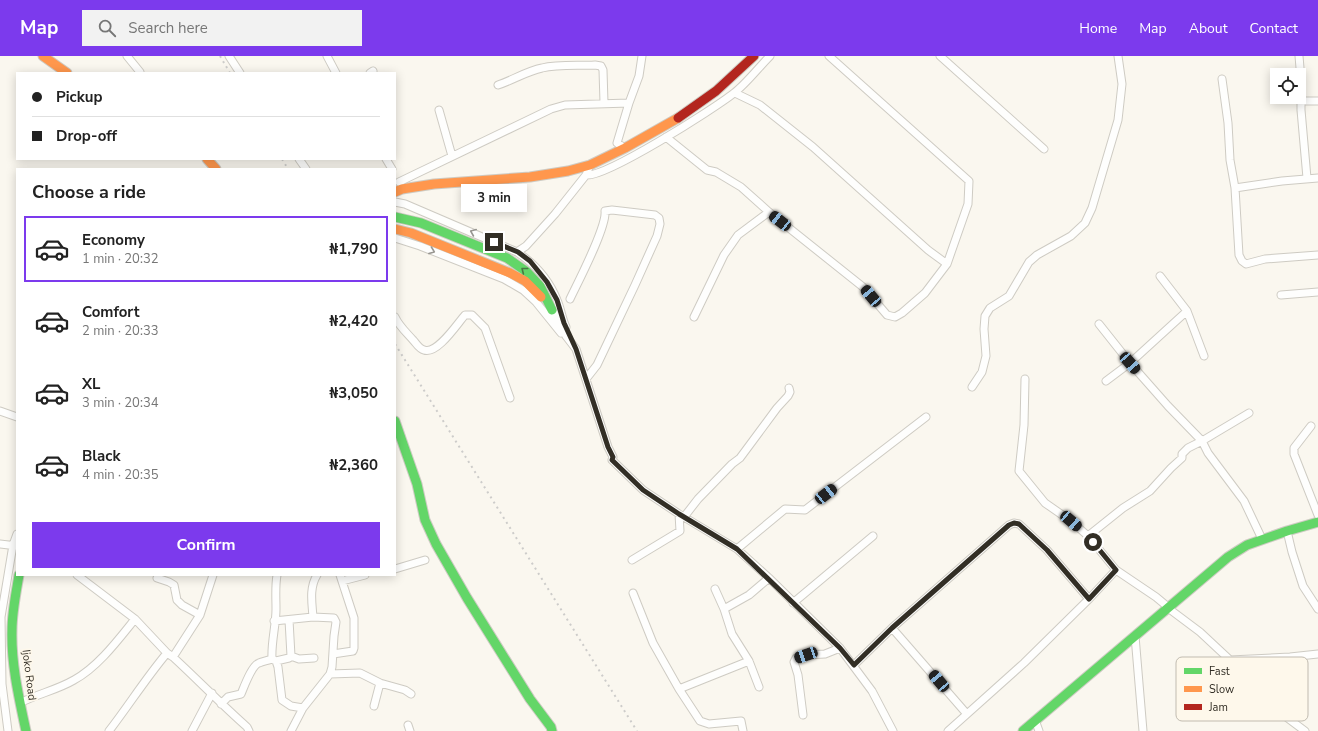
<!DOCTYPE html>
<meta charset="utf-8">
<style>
body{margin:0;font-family:"Nunito Sans",sans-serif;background:#f2f2f2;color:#222;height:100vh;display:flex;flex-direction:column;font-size:15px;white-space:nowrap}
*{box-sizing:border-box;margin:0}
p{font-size:13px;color:#767676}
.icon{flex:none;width:22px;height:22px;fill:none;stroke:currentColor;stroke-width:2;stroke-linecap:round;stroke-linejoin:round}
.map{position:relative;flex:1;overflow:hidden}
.sheet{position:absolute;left:16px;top:112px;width:380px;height:408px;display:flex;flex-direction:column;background:#fff;border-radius:0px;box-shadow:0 2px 10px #0003}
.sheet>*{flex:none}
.hud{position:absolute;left:16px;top:16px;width:380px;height:88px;border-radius:0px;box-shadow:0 2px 10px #0003;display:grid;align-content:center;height:88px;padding:0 16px;background:#fff}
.buttons{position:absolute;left:1270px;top:12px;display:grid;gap:8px}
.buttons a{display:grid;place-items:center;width:36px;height:36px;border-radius:0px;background:#fff;box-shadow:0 2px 10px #0003;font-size:20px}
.end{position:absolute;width:18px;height:18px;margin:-9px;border:5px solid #322e25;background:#fff;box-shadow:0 0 0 2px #fff}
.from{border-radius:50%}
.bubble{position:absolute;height:28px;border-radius:0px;background:#fff;box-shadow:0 2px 10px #0003;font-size:13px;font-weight:700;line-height:28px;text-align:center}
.car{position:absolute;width:12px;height:24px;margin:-12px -6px;border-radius:5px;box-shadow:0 0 3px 1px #0007;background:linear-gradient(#222 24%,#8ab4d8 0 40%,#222 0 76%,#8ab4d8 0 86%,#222 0)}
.hud b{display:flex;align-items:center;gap:14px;height:38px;font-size:15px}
.hud b+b{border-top:1px solid #e0e0e0}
.hud i{width:10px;height:10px;background:#222}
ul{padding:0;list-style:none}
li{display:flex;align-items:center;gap:12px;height:66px;margin:0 8px 6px;padding:0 8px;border:2px solid transparent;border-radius:0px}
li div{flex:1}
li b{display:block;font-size:15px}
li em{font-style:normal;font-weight:700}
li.current{border-color:#7c3aed}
li>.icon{width:36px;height:36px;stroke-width:1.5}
h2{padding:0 16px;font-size:18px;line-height:48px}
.action{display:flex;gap:8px;margin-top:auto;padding:8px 16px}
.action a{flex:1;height:46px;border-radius:0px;background:#7c3aed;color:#fff;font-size:16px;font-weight:700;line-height:46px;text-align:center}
header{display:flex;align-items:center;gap:24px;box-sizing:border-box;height:56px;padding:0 20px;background:#7c3aed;color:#fff}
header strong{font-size:19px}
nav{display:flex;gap:22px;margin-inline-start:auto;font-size:14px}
.search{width:280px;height:36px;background:#f2f2f2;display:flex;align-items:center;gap:10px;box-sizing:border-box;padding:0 14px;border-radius:0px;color:#767676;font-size:15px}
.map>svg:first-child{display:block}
</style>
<header>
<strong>Map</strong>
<div class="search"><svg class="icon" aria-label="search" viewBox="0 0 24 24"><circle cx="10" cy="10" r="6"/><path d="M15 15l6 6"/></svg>Search here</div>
<nav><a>Home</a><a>Map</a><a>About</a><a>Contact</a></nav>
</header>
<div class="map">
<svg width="1318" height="675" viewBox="0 0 1318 675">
<rect width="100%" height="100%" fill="#faf7ef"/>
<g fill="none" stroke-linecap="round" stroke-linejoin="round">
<defs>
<path id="street" d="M 127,0 L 140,16
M 229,0 L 240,17
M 327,0 L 336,17
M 940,0 L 1044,93
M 1299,0 L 1301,24 L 1301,54 L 1307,122
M 370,17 L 373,15
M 1222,23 L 1228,67 L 1230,104 L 1235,132 L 1239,199 L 1242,205 L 1246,208 L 1265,203 L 1318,199
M 498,29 C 513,24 527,15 542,12 C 558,8 578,10 595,9 L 601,10 L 603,14 L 604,47
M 735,37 L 760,49 L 813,91 L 928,194 L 947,208
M 1302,45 L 1318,45
M 439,54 L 452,100
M 666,81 L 707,114 L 716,116 L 741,131 L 769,156 L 863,231 L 887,259 L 895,261 L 902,257 L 925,237 L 947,208 L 968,148 L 969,125 L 829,0
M 625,92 L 617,87 L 629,47 L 639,20 L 642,0
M 299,103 L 306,113
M 386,103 L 392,113
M 590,109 L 586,119 C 605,122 714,53 734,37 C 746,28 759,11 770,0
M 399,126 L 551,53 L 565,49 L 629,47
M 1235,132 L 1282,125 L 1318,122
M 395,146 L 405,148 L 517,196 C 535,208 549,224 557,244 C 561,253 562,263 566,271
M 395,182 L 420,190 L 504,223 L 523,234 L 536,246 L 561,277
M 517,196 L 526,190 L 555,158 L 586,119
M 1160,220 L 1187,255 L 1204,300
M 1281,239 L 1318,236
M 570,243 C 578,226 607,171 605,155 L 612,154 L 655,159 L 659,162 L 660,168 L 657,180 L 635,229 L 597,309 L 586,323
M 552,254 L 566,280 L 576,293 L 608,391 L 613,401 L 612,404 L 643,434 L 679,458 L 737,493 L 769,522 L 840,592 L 872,635 L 893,675
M 395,261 C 399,270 406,276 413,284 C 416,287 419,293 424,294 C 437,299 457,268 465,259 L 472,259 L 485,272 L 510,342
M 694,261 L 724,199 L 738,179 L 769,156
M 1099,268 L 1130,307 L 1168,350 L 1202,385 L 1208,397 L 1244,445 L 1262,483
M 1025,323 L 1024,369 L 1019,415 L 1045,447 L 1071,465 L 1088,480 L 1116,514 L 1156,541 L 1168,551
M 1106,325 L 1130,307 L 1187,255
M 972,331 L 982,316 L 986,300 L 984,273 L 985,260 L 990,252 L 1009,240 L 1029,206 L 1037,199 L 1071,180 L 1085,167 L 1092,152 L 1118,64 L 1122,28 L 1118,0
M 0,355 L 17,361
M 1311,370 L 1294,392 L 1294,398 L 1318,459
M 684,461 L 698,443 L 732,408 L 740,402 L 777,352 L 788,340 L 790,336 L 789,332
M 1287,475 L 1292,496 L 1303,530 L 1318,553
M 1088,480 L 1123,452 L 1150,435 L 1171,412 L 1182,402 L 1182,398 L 1188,392 L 1202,385 L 1249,357
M 0,488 L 17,490
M 737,493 L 785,453 L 805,454 L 926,361
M 632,504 L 680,475 L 679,458
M 395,513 L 425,504
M 77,519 L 135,563 L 167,597 L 173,601 C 198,624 221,648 247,671 L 249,675
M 157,522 L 169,526 L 174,529 L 177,544 L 182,549 L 200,559
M 342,525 L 365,519
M 715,533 L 724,553 L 732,578 L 749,605 L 759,631
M 633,537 L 653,587 L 679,633 L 700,665 L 709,668 L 741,665 L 743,675
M 793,547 L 873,480
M 1168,552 L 1200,576 L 1230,604 L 1240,621 L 1262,643 L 1305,675
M 724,553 L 749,539 L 769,522
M 313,561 C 312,547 309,532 317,519
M 274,565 L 313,561 L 334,562 L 336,566 L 334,580 L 332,611 L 330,618 L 303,652 L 291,675
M 892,572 L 966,657
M 1135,580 L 1143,675
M 333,598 L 353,595 L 354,592 L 354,562 L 340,519
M 291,600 L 299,603 L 314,602
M 173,601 L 200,559 L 213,519
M 272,603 L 276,605 L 278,611 L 282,644 L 291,650 L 303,652
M 1230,604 L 1290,601 L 1318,598
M 276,605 L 289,602 L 291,600 L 289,564
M 854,609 L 892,572 L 1009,469 L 1014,467 L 1019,468 L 1047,494 L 1089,543
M 330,618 L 360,617 L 380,627 L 374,650
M 380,627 L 405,634 L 411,638
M 679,633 L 749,605
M 20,647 C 37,638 57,634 74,624 C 98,611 118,584 135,563
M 221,648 L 228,641 L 241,638 C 244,631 252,609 259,607 C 263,605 267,605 272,603 C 271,586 276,570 276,553 C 276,541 275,531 277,519
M 803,659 L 798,619 L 794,606 L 796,602 L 806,599 L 825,598 L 840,592
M 1035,664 L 1039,675
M 408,669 L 410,675
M 8,675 L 2,628 L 1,561 L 13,489 L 17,478
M 109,675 C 129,649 146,622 167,597
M 192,675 L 212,637
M 948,675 L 1024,607 L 1089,543 L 1116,514"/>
<path id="fast" d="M 395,161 L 421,167 L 507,202 L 527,216 L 540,230 L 552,254
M 395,365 L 417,428 L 425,464 L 436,488 L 467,542 L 530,643 L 551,671 L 552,675
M 19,519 C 16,537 12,556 12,574 C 11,608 19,642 26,675
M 1023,675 L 1228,501 L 1247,489 L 1287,475 L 1318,466"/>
<path id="slow" d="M 43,0 L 67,17
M 207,103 L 216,113
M 395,136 L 402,133 L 434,128 L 530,121 L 568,115 L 590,109 L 625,92 L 678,62
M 395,173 L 411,177 L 510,217 L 525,225 L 541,241"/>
<path id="jam" d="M 678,62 L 716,35 L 754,0"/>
</defs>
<!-- street casing -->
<use href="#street" stroke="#cecbc3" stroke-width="9"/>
<!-- fast casing -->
<use href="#fast" stroke="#cecbc3" stroke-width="11"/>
<!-- slow casing -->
<use href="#slow" stroke="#cecbc3" stroke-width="11"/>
<!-- jam casing -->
<use href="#jam" stroke="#cecbc3" stroke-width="11"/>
<!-- street -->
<use href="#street" stroke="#fefefd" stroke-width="7"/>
<!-- fast -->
<use href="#fast" stroke="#63d668" stroke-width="9"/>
<!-- slow -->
<use href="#slow" stroke="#ff974d" stroke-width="9"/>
<!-- jam -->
<use href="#jam" stroke="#b3261e" stroke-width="9"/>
<!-- rail -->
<path stroke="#cdccca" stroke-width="2" stroke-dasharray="2 4" stroke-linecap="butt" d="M 220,0 L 230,17
M 282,103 L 288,113
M 395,288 L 637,675"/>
</g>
<!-- one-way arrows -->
<defs><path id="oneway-chevron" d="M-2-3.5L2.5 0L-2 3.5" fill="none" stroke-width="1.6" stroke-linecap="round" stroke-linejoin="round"/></defs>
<g stroke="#989691">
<use href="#oneway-chevron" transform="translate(473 176) rotate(-157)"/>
<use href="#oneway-chevron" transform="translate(432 195) rotate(21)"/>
</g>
<use stroke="#487a43" href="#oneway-chevron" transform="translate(524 214) rotate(-142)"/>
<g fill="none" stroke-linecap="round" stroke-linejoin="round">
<!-- route -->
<path stroke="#322e25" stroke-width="5" d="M 494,186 L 518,196 L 530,205 L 547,226 L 557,244 L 564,267 L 576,293 L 608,391 L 613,401 L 612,404 L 643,434 L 679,458 L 737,493 L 840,592 L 854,609 L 892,572 L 1009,469 L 1014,467 L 1019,468 L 1047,494 L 1089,543 L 1116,514 L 1093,486"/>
</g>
<g text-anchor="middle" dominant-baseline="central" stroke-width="3.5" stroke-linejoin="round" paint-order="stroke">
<!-- street labels -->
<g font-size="11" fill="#322e25" stroke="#fef8eb">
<text transform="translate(29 619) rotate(83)">Ijoko Road</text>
</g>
</g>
<!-- legend -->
<rect x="1176" y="601" width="132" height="64" rx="6" fill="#fef8eb" stroke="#c1bbb0" stroke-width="1"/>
<rect x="1184" y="612" width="18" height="6" fill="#63d668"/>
<rect x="1184" y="630" width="18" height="6" fill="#ff974d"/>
<rect x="1184" y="648" width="18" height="6" fill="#b3261e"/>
<g font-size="11" fill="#322e25">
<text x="1209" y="619">Fast</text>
<text x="1209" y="637">Slow</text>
<text x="1209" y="655">Jam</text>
</g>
</svg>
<div class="buttons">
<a><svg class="icon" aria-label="locate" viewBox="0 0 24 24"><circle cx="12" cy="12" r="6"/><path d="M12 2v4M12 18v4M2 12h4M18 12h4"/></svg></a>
</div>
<i class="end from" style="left:1093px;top:486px"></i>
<i class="end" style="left:494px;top:186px"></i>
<div class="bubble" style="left:461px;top:128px;width:66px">3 min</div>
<i class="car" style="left:780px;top:165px;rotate:308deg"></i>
<i class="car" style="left:871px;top:240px;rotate:320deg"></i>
<i class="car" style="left:1130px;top:307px;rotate:139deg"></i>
<i class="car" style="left:826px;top:438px;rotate:52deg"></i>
<i class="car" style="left:1071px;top:465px;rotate:131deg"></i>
<i class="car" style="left:806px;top:599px;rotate:251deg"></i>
<i class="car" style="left:939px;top:625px;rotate:320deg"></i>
<div class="hud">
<b><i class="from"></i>Pickup</b>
<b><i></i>Drop-off</b>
</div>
<section class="sheet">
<h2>Choose a ride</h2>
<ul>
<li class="current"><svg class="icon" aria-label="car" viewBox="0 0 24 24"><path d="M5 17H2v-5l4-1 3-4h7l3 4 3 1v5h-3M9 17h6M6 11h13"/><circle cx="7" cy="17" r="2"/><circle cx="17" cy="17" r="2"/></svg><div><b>Economy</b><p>1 min · 20:32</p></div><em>₦1,790</em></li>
<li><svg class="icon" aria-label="car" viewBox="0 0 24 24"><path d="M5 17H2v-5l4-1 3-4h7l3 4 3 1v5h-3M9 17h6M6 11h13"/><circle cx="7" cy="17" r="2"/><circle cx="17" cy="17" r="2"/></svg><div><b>Comfort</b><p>2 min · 20:33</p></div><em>₦2,420</em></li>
<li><svg class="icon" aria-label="car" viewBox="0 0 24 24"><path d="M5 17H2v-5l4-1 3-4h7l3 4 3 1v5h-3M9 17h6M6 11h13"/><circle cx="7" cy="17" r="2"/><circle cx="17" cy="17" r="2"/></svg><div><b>XL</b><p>3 min · 20:34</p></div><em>₦3,050</em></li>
<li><svg class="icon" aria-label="car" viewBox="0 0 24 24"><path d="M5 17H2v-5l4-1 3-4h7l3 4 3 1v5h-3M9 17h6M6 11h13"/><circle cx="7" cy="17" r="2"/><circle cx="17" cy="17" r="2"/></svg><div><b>Black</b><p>4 min · 20:35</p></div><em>₦2,360</em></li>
</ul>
<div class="action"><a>Confirm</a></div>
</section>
</div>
